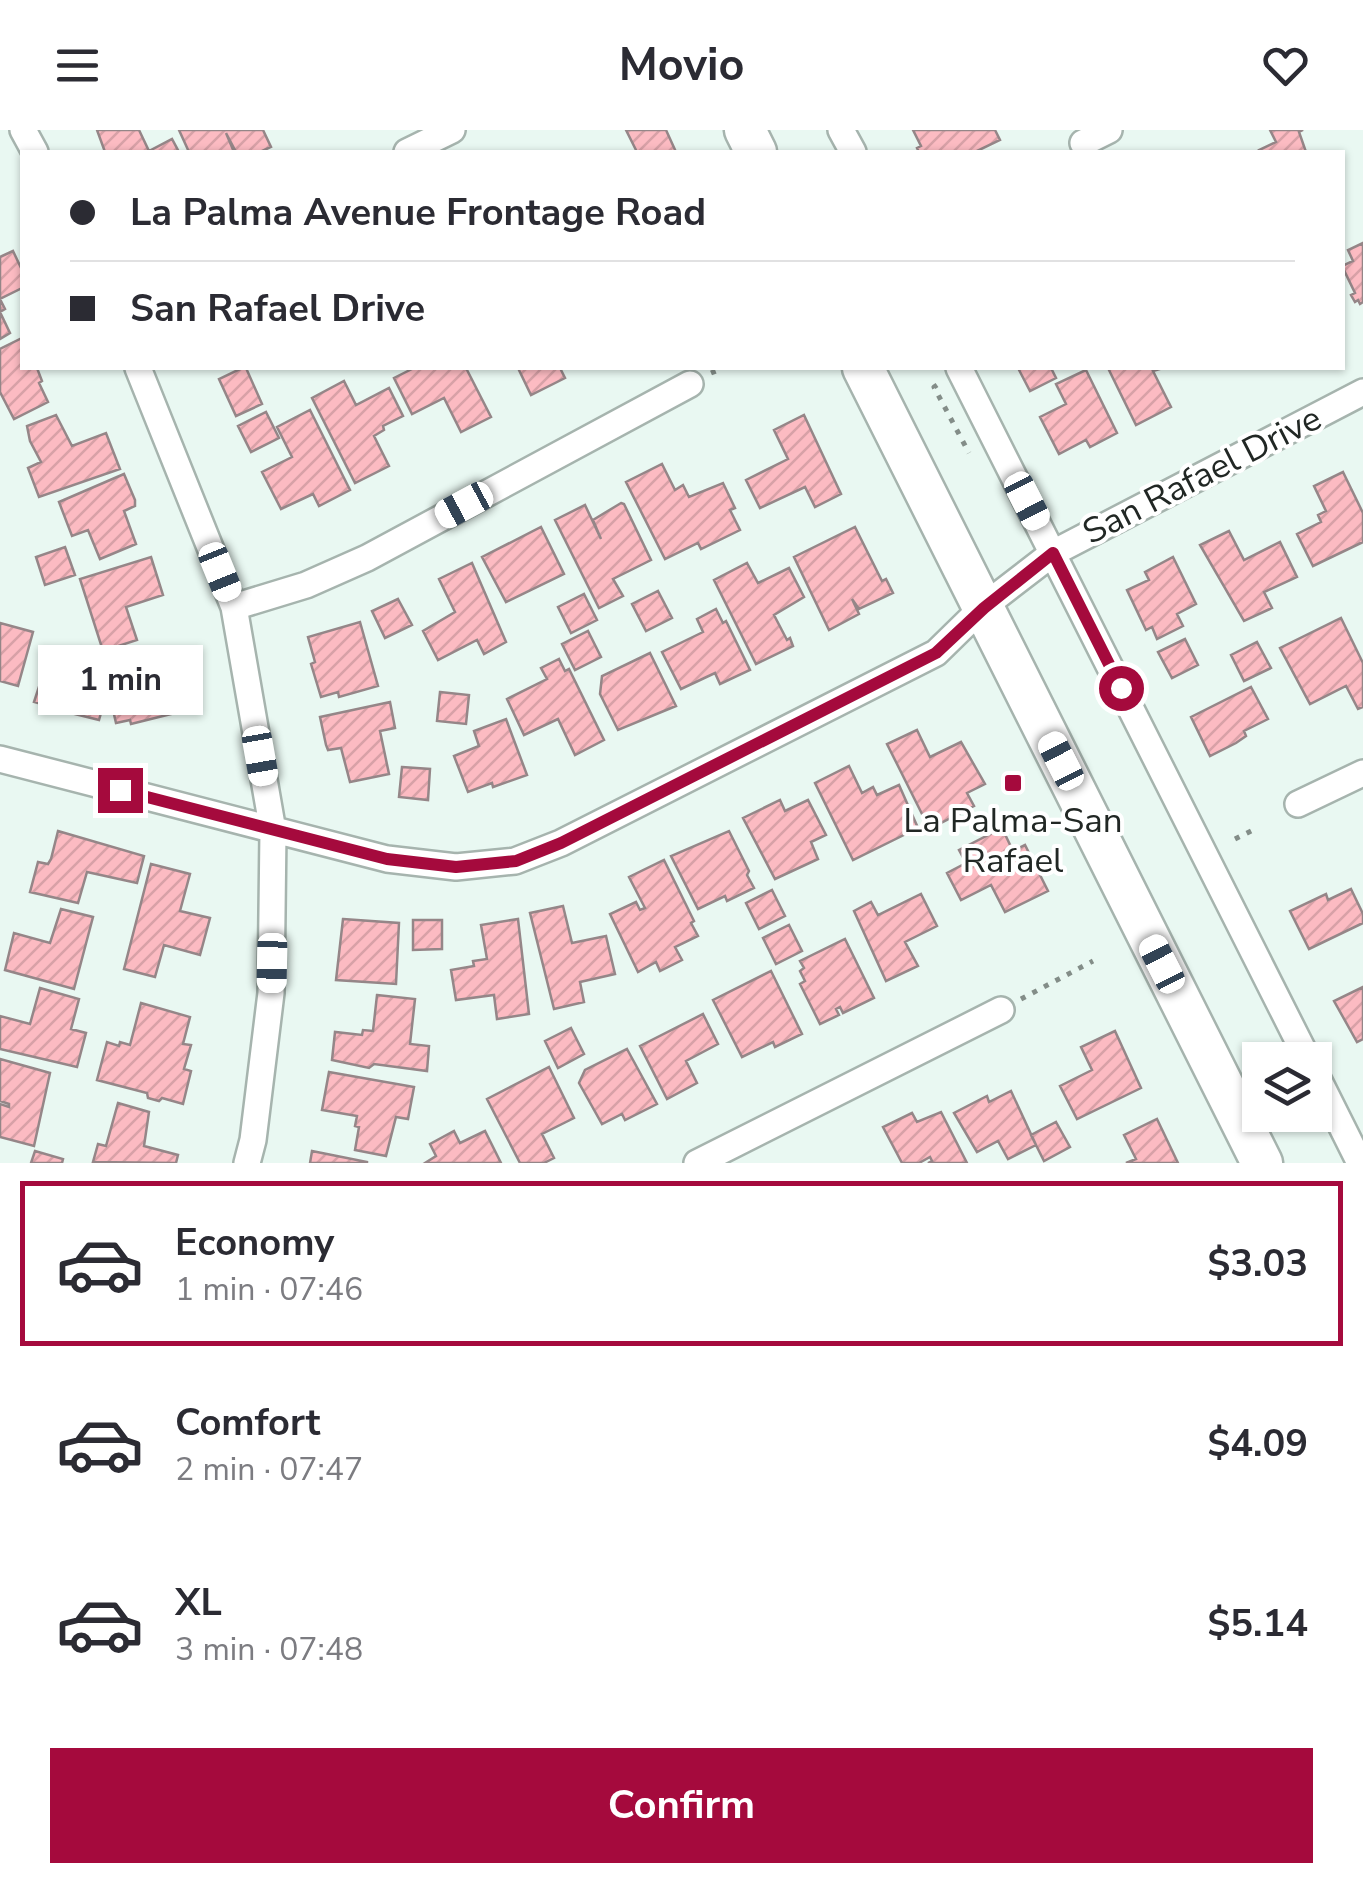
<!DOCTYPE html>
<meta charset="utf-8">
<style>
body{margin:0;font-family:"Nunito Sans",sans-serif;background:#f7f7f7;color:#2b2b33;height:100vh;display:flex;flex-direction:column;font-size:38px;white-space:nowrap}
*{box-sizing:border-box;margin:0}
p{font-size:32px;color:#7c7c81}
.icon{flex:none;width:55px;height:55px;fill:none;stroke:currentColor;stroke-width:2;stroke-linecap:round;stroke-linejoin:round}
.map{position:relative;height:1033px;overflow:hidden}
.side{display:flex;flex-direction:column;background:#fff;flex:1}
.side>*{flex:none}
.top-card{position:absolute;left:20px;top:20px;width:1325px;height:220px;border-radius:0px;box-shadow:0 2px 8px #0004;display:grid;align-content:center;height:220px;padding:0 50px;background:#fff}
.fabs{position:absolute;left:1242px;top:912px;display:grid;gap:20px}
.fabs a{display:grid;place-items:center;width:90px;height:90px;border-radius:0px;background:#fff;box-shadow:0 2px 8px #0004;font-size:50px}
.end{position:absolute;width:45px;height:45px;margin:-22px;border:12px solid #a50a3d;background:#fff;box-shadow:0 0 0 5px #fff}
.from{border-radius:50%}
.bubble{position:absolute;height:70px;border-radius:0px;background:#fff;box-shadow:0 2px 8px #0004;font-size:32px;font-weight:700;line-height:70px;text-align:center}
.car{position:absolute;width:30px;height:60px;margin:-30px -15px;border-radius:12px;box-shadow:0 0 8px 2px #0007;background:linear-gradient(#fff 24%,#345 0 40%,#fff 0 76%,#345 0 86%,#fff 0)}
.top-card b{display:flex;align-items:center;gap:35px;height:95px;font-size:38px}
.top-card b+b{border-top:2px solid #e1e1e2}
.top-card i{width:25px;height:25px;background:#2b2b33}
ul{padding:18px 0 0;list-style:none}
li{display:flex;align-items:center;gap:30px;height:165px;margin:0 20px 15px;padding:0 30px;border:5px solid transparent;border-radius:0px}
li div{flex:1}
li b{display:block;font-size:38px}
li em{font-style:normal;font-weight:700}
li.current{border-color:#a50a3d}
li>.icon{width:90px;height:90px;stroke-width:1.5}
.cta{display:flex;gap:20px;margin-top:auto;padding:20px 50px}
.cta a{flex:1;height:115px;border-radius:0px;background:#a50a3d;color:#fff;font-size:40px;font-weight:700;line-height:115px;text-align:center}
header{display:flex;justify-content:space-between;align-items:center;height:130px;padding:0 50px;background:#fff;font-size:45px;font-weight:700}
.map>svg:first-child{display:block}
</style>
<header><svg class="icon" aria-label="menu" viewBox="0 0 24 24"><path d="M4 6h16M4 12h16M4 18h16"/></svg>Movio<svg class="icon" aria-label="heart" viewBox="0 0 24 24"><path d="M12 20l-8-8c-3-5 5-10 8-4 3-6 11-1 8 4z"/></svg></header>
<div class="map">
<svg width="1363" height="1033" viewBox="0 0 1363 1033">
<defs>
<pattern id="building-hatch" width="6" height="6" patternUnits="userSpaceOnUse" patternTransform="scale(2.5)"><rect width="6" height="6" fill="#fcbbc2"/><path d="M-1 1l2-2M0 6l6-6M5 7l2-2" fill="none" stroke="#d8a1a7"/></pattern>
</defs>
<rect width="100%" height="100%" fill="#e9f8f2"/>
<!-- building -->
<path fill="url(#building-hatch)" stroke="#958688" stroke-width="2.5" d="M 97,0 L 139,0 L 149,21 L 172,9 L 179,22 L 105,22 Z
M 179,0 L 263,0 L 271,17 L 260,22 L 236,22 L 226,3 L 234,22 L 189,22 Z
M 626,0 L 666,0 L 676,22 L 637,22 Z
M 913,0 L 995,0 L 1000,10 L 975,22 L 919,22 L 917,18 L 921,16 Z
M 1270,0 L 1303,0 L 1299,2 L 1306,22 L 1260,22 L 1259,20 L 1276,12 Z
M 1363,113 L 1363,172 L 1360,174 L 1358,170 L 1355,172 L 1351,165 L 1355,163 L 1342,136 L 1353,131 L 1348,120 Z
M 13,121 L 22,140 L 22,158 L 0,169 L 5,179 L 0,182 L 10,203 L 0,209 L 0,127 Z
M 22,208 L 22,238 L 37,238 L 42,251 L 39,253 L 48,272 L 14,289 L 0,262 L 0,219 Z
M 242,238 L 246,238 L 262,274 L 236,286 L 219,249 Z
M 414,238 L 466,238 L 491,287 L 461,302 L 444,268 L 412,284 L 394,248 Z
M 518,238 L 560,238 L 565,248 L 531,265 Z
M 1018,238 L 1051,238 L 1056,248 L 1030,261 Z
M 1108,238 L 1163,238 L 1153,241 L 1171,277 L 1136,295 Z
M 1086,240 L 1117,303 L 1090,317 L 1086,310 L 1059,324 L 1040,287 L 1066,274 L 1056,254 Z
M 344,251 L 356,275 L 389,258 L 403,286 L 383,296 L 384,300 L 374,306 L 389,336 L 355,353 L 312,268 Z
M 310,280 L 350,360 L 319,376 L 313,364 L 281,379 L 262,342 L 292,327 L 277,297 Z
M 266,282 L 279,308 L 251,322 L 238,296 Z
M 56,285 L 72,316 L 106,303 L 120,339 L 39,367 L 28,338 L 41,332 L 30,311 L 27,296 Z
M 804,285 L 841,364 L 815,377 L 805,357 L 760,378 L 746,350 L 788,329 L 774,300 Z
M 662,334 L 675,360 L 683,355 L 689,367 L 723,353 L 735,378 L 730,380 L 740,400 L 701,419 L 698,413 L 665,429 L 626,352 Z
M 1343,342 L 1363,383 L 1363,412 L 1313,436 L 1297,404 L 1321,392 L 1318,385 L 1326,381 L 1314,356 Z
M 124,344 L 135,370 L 135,376 L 124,381 L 136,414 L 100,429 L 88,400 L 72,406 L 59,372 Z
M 621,373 L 624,374 L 651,430 L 613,449 L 623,466 L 599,478 L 555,390 L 585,375 L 601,409 L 593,390 Z
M 541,397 L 564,444 L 506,472 L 482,427 Z
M 855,397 L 882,451 L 886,449 L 893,463 L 859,479 L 852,469 L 859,484 L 829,500 L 794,427 Z
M 1229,401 L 1244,430 L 1280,412 L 1297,447 L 1264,462 L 1272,478 L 1244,491 L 1200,415 Z
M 65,417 L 75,445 L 45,455 L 36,427 Z
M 151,427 L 163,465 L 126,477 L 137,510 L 103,521 L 80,449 Z
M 1173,427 L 1196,474 L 1177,484 L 1183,496 L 1157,509 L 1152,497 L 1146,500 L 1127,460 L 1149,450 L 1145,442 Z
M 472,433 L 506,512 L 484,524 L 477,510 L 438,530 L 423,501 L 455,482 L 439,449 Z
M 747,433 L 758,453 L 789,438 L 804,467 L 774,485 L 787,510 L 790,508 L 793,516 L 756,534 L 714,450 Z
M 658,461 L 672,488 L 646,501 L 632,474 Z
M 584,464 L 597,490 L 571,503 L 558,477 Z
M 398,469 L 412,495 L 385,508 L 372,481 Z
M 716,479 L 723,493 L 726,491 L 750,540 L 720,554 L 715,543 L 681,559 L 662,522 L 703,502 L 697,489 Z
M 1341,488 L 1363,533 L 1363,577 L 1358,579 L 1346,556 L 1310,574 L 1280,518 Z
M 360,492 L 378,556 L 339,567 L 338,562 L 321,567 L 311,534 L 315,532 L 308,507 Z
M 0,493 L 33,502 L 18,556 L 0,551 Z
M 588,501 L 601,527 L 575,540 L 562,514 Z
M 1185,509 L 1198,535 L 1172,548 L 1158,522 Z
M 1257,512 L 1271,538 L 1244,551 L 1231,525 Z
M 176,519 L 187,580 L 131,594 L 130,590 L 116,593 L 110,567 L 127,563 L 120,532 Z
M 51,520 L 76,526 L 63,580 L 34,572 Z
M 650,523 L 676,576 L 618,600 L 600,564 L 602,546 Z
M 559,529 L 565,541 L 569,539 L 604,610 L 575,625 L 558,589 L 524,605 L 507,569 L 547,549 L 541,538 Z
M 79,555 L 107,562 L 99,590 L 71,583 Z
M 1251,557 L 1268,589 L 1244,601 L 1246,606 L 1236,613 L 1210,626 L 1191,587 Z
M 440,562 L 469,565 L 466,594 L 437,591 Z
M 390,572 L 395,598 L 380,601 L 389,644 L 350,652 L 341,618 L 328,620 L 326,615 L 320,587 Z
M 506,589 L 527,645 L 493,657 L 492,653 L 468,662 L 454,626 L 479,616 L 474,601 Z
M 917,600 L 930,627 L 961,612 L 985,654 L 967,663 L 974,676 L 933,697 L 926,684 L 923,686 L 887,614 Z
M 849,636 L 862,663 L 873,657 L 877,665 L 899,655 L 918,698 L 853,730 L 815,653 Z
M 402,637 L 430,639 L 428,670 L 399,667 Z
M 780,670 L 785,681 L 808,670 L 826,705 L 811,712 L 818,729 L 775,749 L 743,688 Z
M 1002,698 L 1013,721 L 1025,715 L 1048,761 L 1005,782 L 991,755 L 961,770 L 947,743 L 966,733 L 959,720 Z
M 58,701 L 144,726 L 137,753 L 87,742 L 78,773 L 30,762 L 38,732 L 48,734 L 51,729 Z
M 729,701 L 749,741 L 747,745 L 754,758 L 727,771 L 725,766 L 698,779 L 671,726 Z
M 664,730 L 694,791 L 691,793 L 698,806 L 675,817 L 682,830 L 660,841 L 656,832 L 638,842 L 610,784 L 636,772 L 640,780 L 645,778 L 629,747 Z
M 151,734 L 190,744 L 180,781 L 210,788 L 200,825 L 164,815 L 155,847 L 124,839 Z
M 1351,759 L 1363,784 L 1363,793 L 1309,819 L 1290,781 L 1326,764 L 1328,770 Z
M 772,760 L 785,786 L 759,799 L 746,773 Z
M 921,764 L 937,796 L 905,812 L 918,836 L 886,851 L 854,781 L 871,772 L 878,785 Z
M 563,776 L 572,813 L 606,806 L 615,844 L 580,852 L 584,872 L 554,879 L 530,783 Z
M 61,779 L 93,787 L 74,859 L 5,840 L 14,803 L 50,813 Z
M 343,789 L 399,793 L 396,854 L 336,850 Z
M 518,789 L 529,884 L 497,889 L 494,865 L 456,870 L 451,840 L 474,836 L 473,831 L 487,829 L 481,795 Z
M 413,790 L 442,790 L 442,819 L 413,820 Z
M 789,795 L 802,821 L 776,834 L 763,808 Z
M 845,809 L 874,868 L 843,883 L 840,877 L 836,879 L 839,885 L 820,894 L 800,854 L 805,851 L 800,841 L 804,838 L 800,831 Z
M 771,841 L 802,904 L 775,917 L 773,912 L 742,927 L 713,870 Z
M 1363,857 L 1363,909 L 1357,912 L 1334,871 Z
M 40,858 L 79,869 L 71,899 L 86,903 L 77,937 L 0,919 L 0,886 L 30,894 Z
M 377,865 L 415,869 L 410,914 L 429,916 L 427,941 L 374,934 L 369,938 L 332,930 L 335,902 L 362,905 L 363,900 L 373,901 Z
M 141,873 L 190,887 L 183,914 L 191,915 L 184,939 L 191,941 L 183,974 L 162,968 L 159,971 L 148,968 L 147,963 L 97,950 L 107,912 L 119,916 L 120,912 L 130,915 Z
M 703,884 L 718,914 L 686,931 L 697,953 L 667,969 L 640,916 Z
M 571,898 L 584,924 L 558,938 L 545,911 Z
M 1115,901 L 1141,958 L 1077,989 L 1060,956 L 1092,940 L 1081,917 Z
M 627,919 L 657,974 L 625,990 L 622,984 L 602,994 L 579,953 L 585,940 Z
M 0,929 L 50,943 L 34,1016 L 0,1007 L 0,974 L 9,977 L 9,974 L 0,971 Z
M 549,937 L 574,988 L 542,1004 L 554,1028 L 544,1033 L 520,1033 L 487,969 Z
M 329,942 L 414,957 L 408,989 L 396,987 L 386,1026 L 355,1020 L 359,997 L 355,996 L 357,986 L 322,980 Z
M 1011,961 L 1036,1015 L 1008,1029 L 998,1011 L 977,1022 L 954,983 L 987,966 L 989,972 Z
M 118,973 L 149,982 L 144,1016 L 178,1025 L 176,1033 L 93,1032 L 98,1014 L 106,1016 Z
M 941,982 L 967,1033 L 928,1033 L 932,1031 L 930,1027 L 919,1033 L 902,1033 L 883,997 L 912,983 L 917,992 Z
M 1157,989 L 1178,1033 L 1126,1033 L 1136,1029 L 1124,1005 Z
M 1056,992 L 1070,1017 L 1044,1031 L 1031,1005 Z
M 454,1001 L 460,1013 L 485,1001 L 501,1033 L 425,1033 L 436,1026 L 430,1014 Z
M 35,1021 L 63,1029 L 62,1033 L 31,1033 Z
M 312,1021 L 367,1032 L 367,1033 L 310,1033 Z"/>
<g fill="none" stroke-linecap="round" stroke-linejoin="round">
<defs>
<path id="street" d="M 23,0 L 35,22
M 841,0 L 853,22
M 1083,13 L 1109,0
M 407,22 L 452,0
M 138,238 L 234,477 L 273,701 L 271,863 L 253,1010 L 247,1033
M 959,238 L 1308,930
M 234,477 L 306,455 L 367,428 L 690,254
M 0,629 L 387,729 L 456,737 L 515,731 L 561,713 L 936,523 L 983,477 L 1053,423 L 1363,262
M 1298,674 L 1363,643
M 1315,943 L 1360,1033
M 697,1033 L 1001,880"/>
<path id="primary" d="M 745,0 L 756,22
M 863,238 L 1262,1033"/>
</defs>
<!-- street casing -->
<use href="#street" stroke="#a6b4ae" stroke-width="30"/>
<!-- primary casing -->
<use href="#primary" stroke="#a6b4ae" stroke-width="45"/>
<!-- path -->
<path stroke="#838d88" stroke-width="5" stroke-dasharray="5 8" stroke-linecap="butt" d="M 711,243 L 723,238
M 937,255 L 934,257 L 969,323
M 1235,709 L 1253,700
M 1021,869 L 1093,831"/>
<!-- street -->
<use href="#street" stroke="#fff" stroke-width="25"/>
<!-- primary -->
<use href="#primary" stroke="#fff" stroke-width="40"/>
</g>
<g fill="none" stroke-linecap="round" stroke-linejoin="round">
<!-- route -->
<path stroke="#a50a3d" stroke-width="12" d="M 120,660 L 387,729 L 456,737 L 516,731 L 561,713 L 936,523 L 984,478 L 1053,423 L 1121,558"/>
</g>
<!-- markers -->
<rect fill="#a50a3d" stroke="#fff" stroke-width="4" x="1003" y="643" width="20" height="20" rx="5"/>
<g text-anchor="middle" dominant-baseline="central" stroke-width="8" stroke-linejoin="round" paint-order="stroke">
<!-- street labels -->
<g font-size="35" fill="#212724" stroke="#fff">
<text transform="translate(1202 345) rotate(-27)">San Rafael Drive</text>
</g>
<!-- poi labels -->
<g font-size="35" fill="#212724" stroke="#fff">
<text x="1013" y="690">La Palma-San<tspan x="1013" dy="40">Rafael</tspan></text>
</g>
</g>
</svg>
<div class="fabs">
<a><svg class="icon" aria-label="layers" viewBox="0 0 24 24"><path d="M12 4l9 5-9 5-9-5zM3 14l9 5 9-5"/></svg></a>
</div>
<i class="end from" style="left:1121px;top:558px"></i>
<i class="end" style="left:120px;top:660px"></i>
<div class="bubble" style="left:38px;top:515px;width:165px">1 min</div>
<i class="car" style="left:1027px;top:371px;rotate:153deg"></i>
<i class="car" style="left:464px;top:375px;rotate:242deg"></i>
<i class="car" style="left:220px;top:442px;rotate:158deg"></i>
<i class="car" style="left:260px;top:626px;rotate:170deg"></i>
<i class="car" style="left:1061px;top:631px;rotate:333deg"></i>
<i class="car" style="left:272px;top:833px;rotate:181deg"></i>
<i class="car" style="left:1162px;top:834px;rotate:333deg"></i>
<div class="top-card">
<b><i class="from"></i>La Palma Avenue Frontage Road</b>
<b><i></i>San Rafael Drive</b>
</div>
</div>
<section class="side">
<ul>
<li class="current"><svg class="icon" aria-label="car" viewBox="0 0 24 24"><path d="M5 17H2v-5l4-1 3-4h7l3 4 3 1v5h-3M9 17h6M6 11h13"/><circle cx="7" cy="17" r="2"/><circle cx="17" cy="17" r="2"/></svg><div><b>Economy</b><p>1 min · 07:46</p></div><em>$3.03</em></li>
<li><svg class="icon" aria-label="car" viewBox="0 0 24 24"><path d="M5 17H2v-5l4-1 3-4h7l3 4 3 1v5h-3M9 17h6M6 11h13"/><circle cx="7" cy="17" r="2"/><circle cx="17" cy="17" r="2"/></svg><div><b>Comfort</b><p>2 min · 07:47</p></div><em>$4.09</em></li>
<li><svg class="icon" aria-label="car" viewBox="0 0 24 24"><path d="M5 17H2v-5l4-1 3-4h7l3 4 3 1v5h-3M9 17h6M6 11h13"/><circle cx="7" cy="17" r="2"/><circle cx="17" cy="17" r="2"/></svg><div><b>XL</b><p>3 min · 07:48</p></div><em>$5.14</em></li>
</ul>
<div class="cta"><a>Confirm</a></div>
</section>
